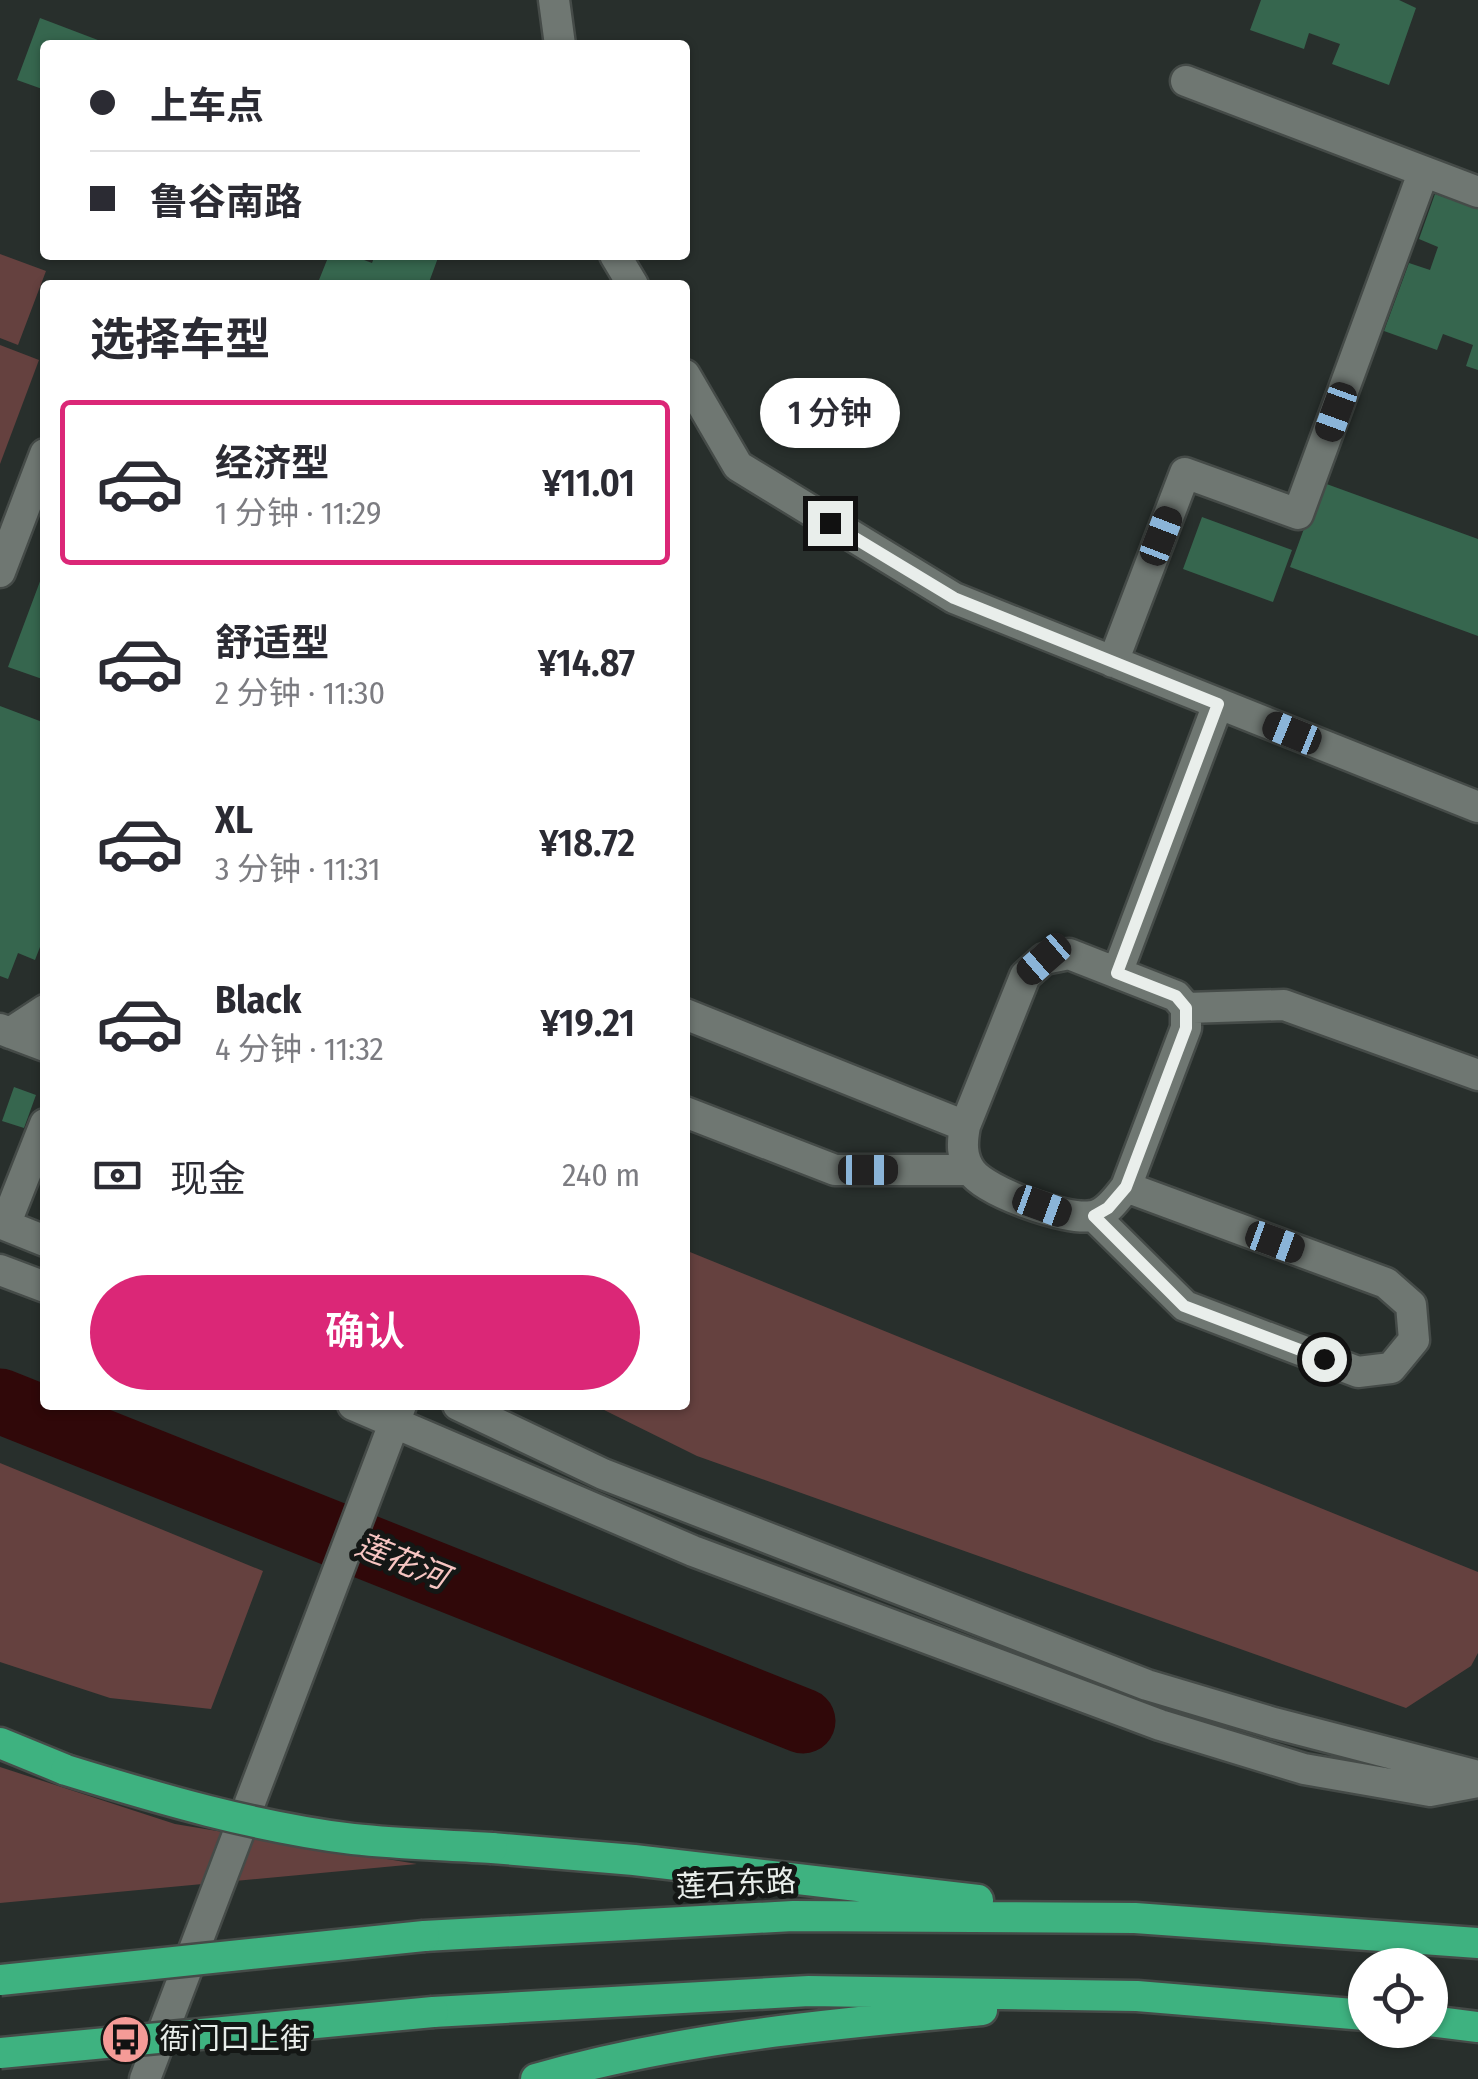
<!DOCTYPE html>
<html lang="zh">
<meta charset="utf-8">
<style>
body{margin:0;font-family:"Fira Sans Condensed","Noto Sans SC",sans-serif;background:#f7f7f7;color:#2b2b33;height:100vh;display:flex;flex-direction:column;font-size:38px;white-space:nowrap}
*{box-sizing:border-box;margin:0}
p{font-size:32px;color:#7c7c81}
.icon{flex:none;width:55px;height:55px;fill:none;stroke:currentColor;stroke-width:2;stroke-linecap:round;stroke-linejoin:round}
.map{position:relative;flex:1;overflow:hidden}
.sheet{position:absolute;left:40px;top:280px;width:650px;height:1130px;display:flex;flex-direction:column;background:#fff;border-radius:10px;box-shadow:0 2px 8px #0004}
.sheet>*{flex:none}
.hud{position:absolute;left:40px;top:40px;width:650px;height:220px;border-radius:10px;box-shadow:0 2px 8px #0004;display:grid;align-content:center;height:220px;padding:0 50px;background:#fff}
.controls{position:absolute;left:1348px;top:1948px;display:grid;gap:20px}
.controls a{display:grid;place-items:center;width:100px;height:100px;border-radius:50%;background:#fff;box-shadow:0 2px 8px #0004;font-size:50px}
.end{position:absolute;width:45px;height:45px;margin:-22px;border:12px solid #e9eeeb;background:#111;box-shadow:0 0 0 5px #111}
.from{border-radius:50%}
.bubble{position:absolute;height:70px;border-radius:35px;background:#fff;box-shadow:0 2px 8px #0004;font-size:32px;font-weight:600;line-height:70px;text-align:center}
.car{position:absolute;width:30px;height:60px;margin:-30px -15px;border-radius:12px;box-shadow:0 0 8px 2px #0007;background:linear-gradient(#222 24%,#8ab4d8 0 40%,#222 0 76%,#8ab4d8 0 86%,#222 0)}
.hud b{display:flex;align-items:center;gap:35px;height:95px;font-size:38px}
.hud b+b{border-top:2px solid #e1e1e2}
.hud i{width:25px;height:25px;background:#2b2b33}
ul{padding:0;list-style:none}
li{display:flex;align-items:center;gap:30px;height:165px;margin:0 20px 15px;padding:0 30px;border:5px solid transparent;border-radius:10px}
li div{flex:1}
li b{display:block;font-size:38px}
li em{font-style:normal;font-weight:600}
li.on{border-color:#db2777}
li>.icon{width:90px;height:90px;stroke-width:1.5}
h2{padding:0 50px;font-size:45px;line-height:120px}
.pay{display:flex;align-items:center;gap:25px;height:110px;padding:0 50px;font-size:38px}
.pay p{margin-inline-start:auto}
.cta{display:flex;gap:20px;margin-top:auto;padding:20px 50px}
.cta a{flex:1;height:115px;border-radius:60px;background:#db2777;color:#fff;font-size:40px;font-weight:600;line-height:115px;text-align:center}
.map>svg:first-child{display:block}
</style>
<div class="map">
<svg width="1478" height="2079" viewBox="0 0 1478 2079">
<rect width="100%" height="100%" fill="#282f2c"/>
<!-- green -->
<path fill="#65413f" d="M 0,254 L 46,271 L 18,345 L 0,338 Z
M 0,345 L 39,360 L 0,464 Z
M 685,1250 L 1478,1572 L 1478,1653 L 1471,1666 L 1406,1708 L 697,1456 L 594,1405 L 685,1405 Z
M 0,1463 L 263,1571 L 211,1709 L 110,1698 L 0,1662 Z
M 0,1767 L 175,1824 L 417,1864 L 0,1903 Z"/>
<g fill="none" stroke-linecap="round" stroke-linejoin="round">
<!-- river -->
<path stroke="#300809" stroke-width="65" d="M 0,1401 L 803,1721"/>
</g>
<!-- building -->
<path fill="#36664e" d="M 1261,0 L 1399,0 L 1416,8 L 1389,85 L 1332,64 L 1340,44 L 1309,33 L 1304,49 L 1250,30 Z
M 40,18 L 111,45 L 45,45 L 45,90 L 17,80 Z
M 1435,194 L 1478,209 L 1478,370 L 1466,366 L 1473,345 L 1443,334 L 1437,350 L 1384,331 L 1409,263 L 1430,270 L 1438,247 L 1419,239 Z
M 329,255 L 351,255 L 372,263 L 375,255 L 439,255 L 428,285 L 317,285 Z
M 1321,482 L 1478,539 L 1478,636 L 1290,567 Z
M 1202,517 L 1292,550 L 1273,602 L 1183,569 Z
M 45,568 L 45,680 L 8,667 Z
M 0,706 L 45,723 L 45,934 L 35,960 L 18,953 L 8,979 L 0,976 Z
M 14,1087 L 36,1095 L 24,1128 L 2,1121 Z"/>
<g fill="none" stroke-linecap="round" stroke-linejoin="round">
<defs>
<path id="minor" d="M 554,0 L 560,45
M 1186,81 L 1478,192
M 615,255 L 633,285
M 685,375 L 738,466 L 954,598 L 1478,807
M 0,572 L 45,454
M 1113,662 L 1185,473 L 1298,514 L 1423,173
M 1069,954 L 1176,996 L 1186,1008 L 1186,1028 L 1126,1187 C 1117,1198 1107,1214 1092,1216 C 1066,1221 986,1192 971,1171 C 961,1157 962,1142 965,1126 L 1025,976 L 1044,959 Z
M 1117,973 L 1218,704
M 1186,1008 L 1284,1005 L 1478,1075
M 685,1014 L 965,1126
M 0,1029 L 45,1046
M 10,1033 L 45,1010
M 685,1112 L 835,1170 L 970,1170
M 1094,1216 L 1185,1306 L 1358,1372 L 1391,1368 L 1414,1340 L 1411,1305 L 1386,1283 L 1126,1187
M 0,1223 L 45,1241
M 5,1225 L 45,1124
M 0,1270 L 45,1287
M 353,1405 L 693,1551 L 1160,1725 L 1304,1769 L 1430,1791 L 1478,1782
M 458,1405 L 603,1474 L 1147,1685 L 1274,1723 L 1478,1776
M 145,2079 L 401,1405"/>
<path id="highway" d="M 0,1743 L 66,1770
M 492,1848 L 634,1860 L 978,1900
M 424,1936 L 793,1916 L 1135,1918 L 1478,1943
M 433,2012 L 809,1991 L 1137,1996 L 1365,2015
M 1430,2021 L 1478,2027
M 536,2079 C 681,2037 832,2024 982,2010"/>
</defs>
<!-- minor casing -->
<use href="#minor" stroke="#454b48" stroke-width="35"/>
<!-- highway casing -->
<use href="#highway" stroke="#454b48" stroke-width="35"/>
<!-- minor -->
<use href="#minor" stroke="#6f7772" stroke-width="30"/>
<!-- highway -->
<use href="#highway" stroke="#3eb280" stroke-width="30"/>
<defs>
<path id="highway-bridge" d="M 66,1770 C 160,1799 255,1827 353,1839 C 399,1844 446,1845 492,1848
M 0,1980 L 424,1936
M 0,2053 L 433,2012"/>
</defs>
<!-- highway-bridge casing -->
<use href="#highway-bridge" stroke="#454b48" stroke-width="35" stroke-linecap="butt"/>
<!-- highway-bridge -->
<use href="#highway-bridge" stroke="#3eb280" stroke-width="30"/>
</g>
<g fill="none" stroke-linecap="round" stroke-linejoin="round">
<!-- route -->
<path stroke="#e9eeeb" stroke-width="12" d="M 830,523 L 954,598 L 1218,704 L 1117,973 L 1176,996 L 1186,1008 L 1186,1028 L 1126,1187 L 1108,1208 L 1094,1216 L 1184,1306 L 1324,1359"/>
</g>
<!-- icons -->
<defs>
<symbol id="bus-disc" viewBox="-11 -11 22 22"><circle r="9.5" fill="#f59b97" stroke="#141715"/><path d="M-5-6H5V4H4V6H2V4H-2V6H-4V4H-5ZM-3.5-4V0h7V-4ZM-3.5 1.2v1.5H-2V1.2ZM2 1.2v1.5H3.5V1.2Z" fill="#111"/></symbol>
</defs>
<g fill-rule="evenodd">
<use href="#bus-disc" x="98" y="2012" width="55" height="55"/>
</g>
<g text-anchor="middle" dominant-baseline="central" stroke-width="10" stroke-linejoin="round" paint-order="stroke">
<!-- street labels -->
<g font-size="30" fill="#e9eeeb" stroke="#141715">
<text transform="translate(736 1884) rotate(-3)">莲石东路</text>
</g>
<!-- poi labels -->
<g font-size="30" fill="#e9eeeb" stroke="#141715" text-anchor="start">
<text x="160" y="2039">衙门口上街</text>
</g>
<!-- water labels -->
<g font-size="32" font-style="italic" fill="#f7c5c2" stroke="#141715">
<text transform="translate(402 1561) rotate(22)">莲花河</text>
</g>
</g>
</svg>
<div class="controls">
<a><svg class="icon" aria-label="locate" viewBox="0 0 24 24"><circle cx="12" cy="12" r="6"/><path d="M12 2v4M12 18v4M2 12h4M18 12h4"/></svg></a>
</div>
<i class="end from" style="left:1324px;top:1359px"></i>
<i class="end" style="left:830px;top:523px"></i>
<div class="bubble" style="left:760px;top:378px;width:140px">1 分钟</div>
<i class="car" style="left:1336px;top:412px;rotate:200deg"></i>
<i class="car" style="left:1161px;top:536px;rotate:21deg"></i>
<i class="car" style="left:1292px;top:733px;rotate:292deg"></i>
<i class="car" style="left:1044px;top:959px;rotate:229deg"></i>
<i class="car" style="left:868px;top:1170px;rotate:90deg"></i>
<i class="car" style="left:1042px;top:1206px;rotate:110deg"></i>
<i class="car" style="left:1275px;top:1242px;rotate:110deg"></i>
<div class="hud">
<b><i class="from"></i>上车点</b>
<b><i></i>鲁谷南路</b>
</div>
<section class="sheet">
<h2>选择车型</h2>
<ul>
<li class="on"><svg class="icon" aria-label="car" viewBox="0 0 24 24"><path d="M5 17H2v-5l4-1 3-4h7l3 4 3 1v5h-3M9 17h6M6 11h13"/><circle cx="7" cy="17" r="2"/><circle cx="17" cy="17" r="2"/></svg><div><b>经济型</b><p>1 分钟 · 11:29</p></div><em>¥11.01</em></li>
<li><svg class="icon" aria-label="car" viewBox="0 0 24 24"><path d="M5 17H2v-5l4-1 3-4h7l3 4 3 1v5h-3M9 17h6M6 11h13"/><circle cx="7" cy="17" r="2"/><circle cx="17" cy="17" r="2"/></svg><div><b>舒适型</b><p>2 分钟 · 11:30</p></div><em>¥14.87</em></li>
<li><svg class="icon" aria-label="car" viewBox="0 0 24 24"><path d="M5 17H2v-5l4-1 3-4h7l3 4 3 1v5h-3M9 17h6M6 11h13"/><circle cx="7" cy="17" r="2"/><circle cx="17" cy="17" r="2"/></svg><div><b>XL</b><p>3 分钟 · 11:31</p></div><em>¥18.72</em></li>
<li><svg class="icon" aria-label="car" viewBox="0 0 24 24"><path d="M5 17H2v-5l4-1 3-4h7l3 4 3 1v5h-3M9 17h6M6 11h13"/><circle cx="7" cy="17" r="2"/><circle cx="17" cy="17" r="2"/></svg><div><b>Black</b><p>4 分钟 · 11:32</p></div><em>¥19.21</em></li>
</ul>
<div class="pay"><svg class="icon" aria-label="cash" viewBox="0 0 24 24"><path d="M3 7h18v10H3z"/><circle cx="12" cy="12" r="2"/></svg>现金<p>240 m</p></div>
<div class="cta"><a>确认</a></div>
</section>
</div>
